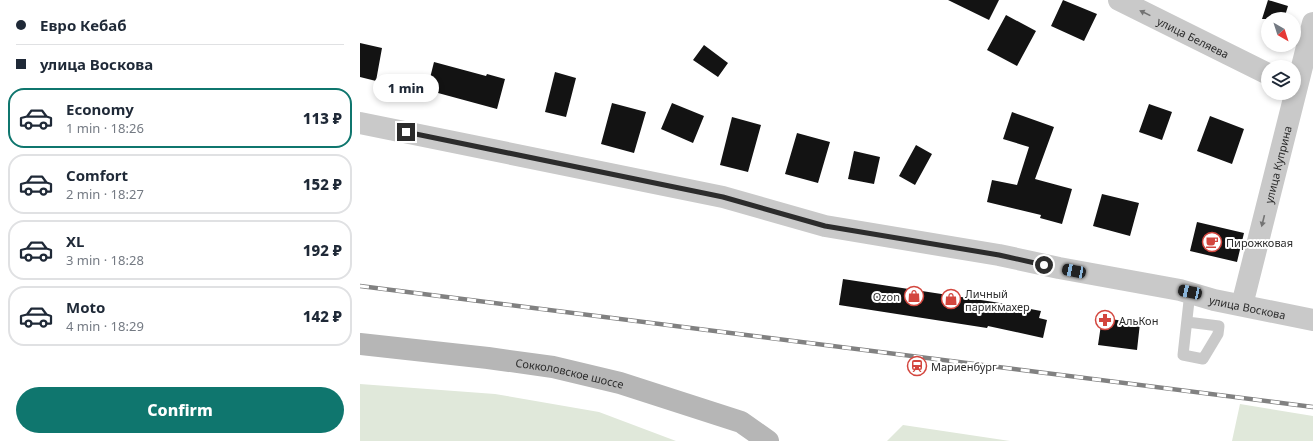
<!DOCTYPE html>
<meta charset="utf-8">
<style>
body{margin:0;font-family:"Noto Sans",sans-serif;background:#f6f6f7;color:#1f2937;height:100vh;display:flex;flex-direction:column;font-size:15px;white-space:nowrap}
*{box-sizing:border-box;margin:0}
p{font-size:13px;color:#747a83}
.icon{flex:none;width:22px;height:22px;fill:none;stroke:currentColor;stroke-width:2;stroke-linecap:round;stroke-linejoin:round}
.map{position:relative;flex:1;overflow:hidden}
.sheet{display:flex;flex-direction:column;background:#fff;width:360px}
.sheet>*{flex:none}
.hud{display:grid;align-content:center;height:88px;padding:0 16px;background:#fff}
.needle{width:26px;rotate:141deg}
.tools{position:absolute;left:901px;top:12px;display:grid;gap:8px}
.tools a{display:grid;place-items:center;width:40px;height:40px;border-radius:50%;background:#fff;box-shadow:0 2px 6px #0003;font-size:20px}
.end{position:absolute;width:18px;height:18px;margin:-9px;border:5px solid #2c2c2c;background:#fff;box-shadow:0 0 0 2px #fff}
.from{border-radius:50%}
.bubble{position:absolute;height:28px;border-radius:14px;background:#fff;box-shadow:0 2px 6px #0003;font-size:13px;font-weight:800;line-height:28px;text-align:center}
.car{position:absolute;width:12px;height:24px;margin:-12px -6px;border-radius:5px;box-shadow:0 0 3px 1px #0007;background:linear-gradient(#222 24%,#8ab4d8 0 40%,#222 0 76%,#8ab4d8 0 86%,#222 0)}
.hud b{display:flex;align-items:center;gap:14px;height:38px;font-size:15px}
.hud b+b{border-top:1px solid #e0e1e3}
.hud i{width:10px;height:10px;background:#1f2937}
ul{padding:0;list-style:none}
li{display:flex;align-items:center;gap:12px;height:60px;margin:0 8px 6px;padding:0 8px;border:2px solid #e0e1e3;border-radius:16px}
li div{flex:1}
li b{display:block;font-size:15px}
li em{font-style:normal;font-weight:800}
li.selected{border-color:#0f766e}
li>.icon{width:36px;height:36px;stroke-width:1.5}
.primary-button{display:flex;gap:8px;margin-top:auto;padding:8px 16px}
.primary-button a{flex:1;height:46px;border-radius:24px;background:#0f766e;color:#fff;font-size:16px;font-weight:800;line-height:46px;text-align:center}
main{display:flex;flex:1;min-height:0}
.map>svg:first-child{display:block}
</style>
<main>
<section class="sheet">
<div class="hud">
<b><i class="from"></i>Евро Кебаб</b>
<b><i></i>улица Воскова</b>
</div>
<ul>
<li class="selected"><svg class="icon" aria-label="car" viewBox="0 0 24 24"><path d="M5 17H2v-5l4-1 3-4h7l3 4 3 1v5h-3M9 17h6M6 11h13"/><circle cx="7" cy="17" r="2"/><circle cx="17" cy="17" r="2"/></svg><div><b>Economy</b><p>1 min · 18:26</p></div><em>113 ₽</em></li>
<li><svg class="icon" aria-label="car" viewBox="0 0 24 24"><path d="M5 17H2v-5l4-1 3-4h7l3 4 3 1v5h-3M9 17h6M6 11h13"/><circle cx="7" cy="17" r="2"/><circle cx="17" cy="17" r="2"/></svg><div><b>Comfort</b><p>2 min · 18:27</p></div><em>152 ₽</em></li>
<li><svg class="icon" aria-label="car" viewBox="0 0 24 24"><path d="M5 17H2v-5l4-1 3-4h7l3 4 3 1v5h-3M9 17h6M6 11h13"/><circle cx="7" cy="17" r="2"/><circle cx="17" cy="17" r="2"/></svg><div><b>XL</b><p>3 min · 18:28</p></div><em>192 ₽</em></li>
<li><svg class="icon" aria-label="car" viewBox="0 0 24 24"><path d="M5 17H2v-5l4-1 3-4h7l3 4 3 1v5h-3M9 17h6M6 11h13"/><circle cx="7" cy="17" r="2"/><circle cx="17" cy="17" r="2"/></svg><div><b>Moto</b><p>4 min · 18:29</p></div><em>142 ₽</em></li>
</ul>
<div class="primary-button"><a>Confirm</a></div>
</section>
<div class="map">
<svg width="953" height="441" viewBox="0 0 953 441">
<rect width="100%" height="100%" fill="#fff"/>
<!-- green -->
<path fill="#e0e8da" d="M 0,384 L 135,394 L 239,412 L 316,441 L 0,441 Z
M 880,404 L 953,416 L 953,441 L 872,441 Z
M 543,425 L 650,441 L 527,441 Z"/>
<!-- building -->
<path fill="#131313" d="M 588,0 L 639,0 L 629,20 Z
M 703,0 L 737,14 L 724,41 L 691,26 Z
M 908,0 L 928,6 L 924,19 L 902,19 Z
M 646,15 L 676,31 L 657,66 L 627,50 Z
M 0,43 L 22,48 L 16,81 L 0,77 Z
M 344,45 L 368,63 L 358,77 L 333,60 Z
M 74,62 L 126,76 L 127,74 L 145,79 L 137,109 L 67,90 Z
M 195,72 L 216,78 L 206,117 L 185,112 Z
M 252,103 L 286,112 L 274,153 L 241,144 Z
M 312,103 L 344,116 L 333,143 L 301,129 Z
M 789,104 L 812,112 L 802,140 L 779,132 Z
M 652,112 L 694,127 L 675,179 L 712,189 L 702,224 L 680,218 L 681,215 L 627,202 L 632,180 L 657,185 L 669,147 L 643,139 Z
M 850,116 L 884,129 L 872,164 L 837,151 Z
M 372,117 L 401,125 L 388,172 L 360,165 Z
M 437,133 L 470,142 L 458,183 L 425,174 Z
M 556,145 L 572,154 L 555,185 L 539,176 Z
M 494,151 L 520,157 L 514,184 L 488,179 Z
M 742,194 L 779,203 L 770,236 L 733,226 Z
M 837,222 L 884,233 L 877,262 L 830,251 Z
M 483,279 L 634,302 L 681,311 L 679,318 L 687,320 L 683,338 L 628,326 L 627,328 L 479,305 Z
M 742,318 L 780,323 L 777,350 L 738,345 Z"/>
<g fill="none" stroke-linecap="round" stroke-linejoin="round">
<!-- service -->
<path stroke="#c9c9c9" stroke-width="11" d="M 827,322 L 859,326 L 858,334 L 843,359 L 823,355 L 830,292"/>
<!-- minor -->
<path stroke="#c9c9c9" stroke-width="22" id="s1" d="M 759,0 L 908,74"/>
<!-- tertiary -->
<g stroke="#c9c9c9" stroke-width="22">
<path id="s2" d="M 0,123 L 363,197 L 465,226 L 639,255 L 699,268 L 820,290 L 854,300 L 953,320"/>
<path id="s3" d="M 882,305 L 953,23"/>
</g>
<!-- secondary -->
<path stroke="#b6b6b6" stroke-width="22" id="s4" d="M 0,344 L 128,358 L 193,367 L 260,383 L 381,422 L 408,441"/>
<defs>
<path id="rail" d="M 0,286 L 953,407"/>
</defs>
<!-- rail casing -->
<use href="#rail" stroke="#818181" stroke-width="4.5"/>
<!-- rail -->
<use href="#rail" stroke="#fff" stroke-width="3" stroke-dasharray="9" stroke-linecap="butt"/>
</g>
<!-- one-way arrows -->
<defs><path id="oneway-solid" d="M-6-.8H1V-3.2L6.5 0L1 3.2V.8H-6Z"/></defs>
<g fill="#737373">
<use href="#oneway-solid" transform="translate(785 13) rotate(-154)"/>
<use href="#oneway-solid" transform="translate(903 221) rotate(104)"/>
</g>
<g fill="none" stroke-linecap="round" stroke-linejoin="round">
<!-- route -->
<path stroke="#2c2c2c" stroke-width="5" d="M 46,132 L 363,197 L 465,226 L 639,255 L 684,265"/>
</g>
<!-- icons -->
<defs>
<symbol id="cafe-ring" viewBox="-11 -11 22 22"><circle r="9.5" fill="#fff" stroke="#d3463e" stroke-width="1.5"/><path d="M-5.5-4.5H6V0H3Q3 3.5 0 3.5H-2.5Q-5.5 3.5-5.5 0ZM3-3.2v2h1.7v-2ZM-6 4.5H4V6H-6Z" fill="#d3463e"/></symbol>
<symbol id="shop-ring" viewBox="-11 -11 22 22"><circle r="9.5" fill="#fff" stroke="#d3463e" stroke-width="1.5"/><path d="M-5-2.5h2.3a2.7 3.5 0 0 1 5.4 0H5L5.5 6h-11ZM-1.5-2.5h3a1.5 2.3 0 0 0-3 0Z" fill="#d3463e"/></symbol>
<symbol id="pharmacy-ring" viewBox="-11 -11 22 22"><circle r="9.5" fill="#fff" stroke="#d3463e" stroke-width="1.5"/><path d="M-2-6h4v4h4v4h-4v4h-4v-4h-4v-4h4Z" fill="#d3463e"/></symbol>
<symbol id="station-ring" viewBox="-11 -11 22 22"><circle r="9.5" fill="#fff" stroke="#d3463e" stroke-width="1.5"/><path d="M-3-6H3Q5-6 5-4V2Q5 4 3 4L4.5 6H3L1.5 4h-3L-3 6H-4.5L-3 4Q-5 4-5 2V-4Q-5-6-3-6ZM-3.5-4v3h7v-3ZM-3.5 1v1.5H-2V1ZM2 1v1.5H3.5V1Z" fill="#d3463e"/></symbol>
</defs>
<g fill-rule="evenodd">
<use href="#cafe-ring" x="841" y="231" width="22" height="22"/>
<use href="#shop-ring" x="543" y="285" width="22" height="22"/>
<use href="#shop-ring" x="580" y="288" width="22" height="22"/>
<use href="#pharmacy-ring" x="734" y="309" width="22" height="22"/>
<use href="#station-ring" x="546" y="355" width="22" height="22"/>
</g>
<g text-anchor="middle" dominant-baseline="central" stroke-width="4" stroke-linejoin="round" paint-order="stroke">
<!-- street labels -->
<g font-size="11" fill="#2c2c2c" stroke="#fff">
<text stroke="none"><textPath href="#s1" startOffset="83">улица Беляева</textPath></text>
<text stroke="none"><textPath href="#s3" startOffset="145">улица Куприна</textPath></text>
<text stroke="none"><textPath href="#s2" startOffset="907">улица Воскова</textPath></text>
<text stroke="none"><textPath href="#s4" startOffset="212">Сокколовское шоссе</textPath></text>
</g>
<!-- poi labels -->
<g font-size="11" fill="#2c2c2c" stroke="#fff" text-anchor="start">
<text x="866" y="242">Пирожковая</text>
<text x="605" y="293">Личный<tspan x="605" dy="13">парикмахер</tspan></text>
<text x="540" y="296" text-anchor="end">Ozon</text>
<text x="759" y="320">АльКон</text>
<text x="571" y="366">Мариенбург</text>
</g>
</g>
</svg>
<div class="tools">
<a><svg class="needle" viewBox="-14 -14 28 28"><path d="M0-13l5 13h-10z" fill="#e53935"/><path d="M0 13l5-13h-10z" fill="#747a83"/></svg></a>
<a><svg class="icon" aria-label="layers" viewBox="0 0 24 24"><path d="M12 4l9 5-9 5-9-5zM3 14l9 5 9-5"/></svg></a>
</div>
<i class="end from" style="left:684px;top:265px"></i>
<i class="end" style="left:46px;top:132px"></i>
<div class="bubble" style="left:13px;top:74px;width:66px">1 min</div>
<i class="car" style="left:714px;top:271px;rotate:281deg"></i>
<i class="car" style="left:830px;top:292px;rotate:282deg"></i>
</div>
</main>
